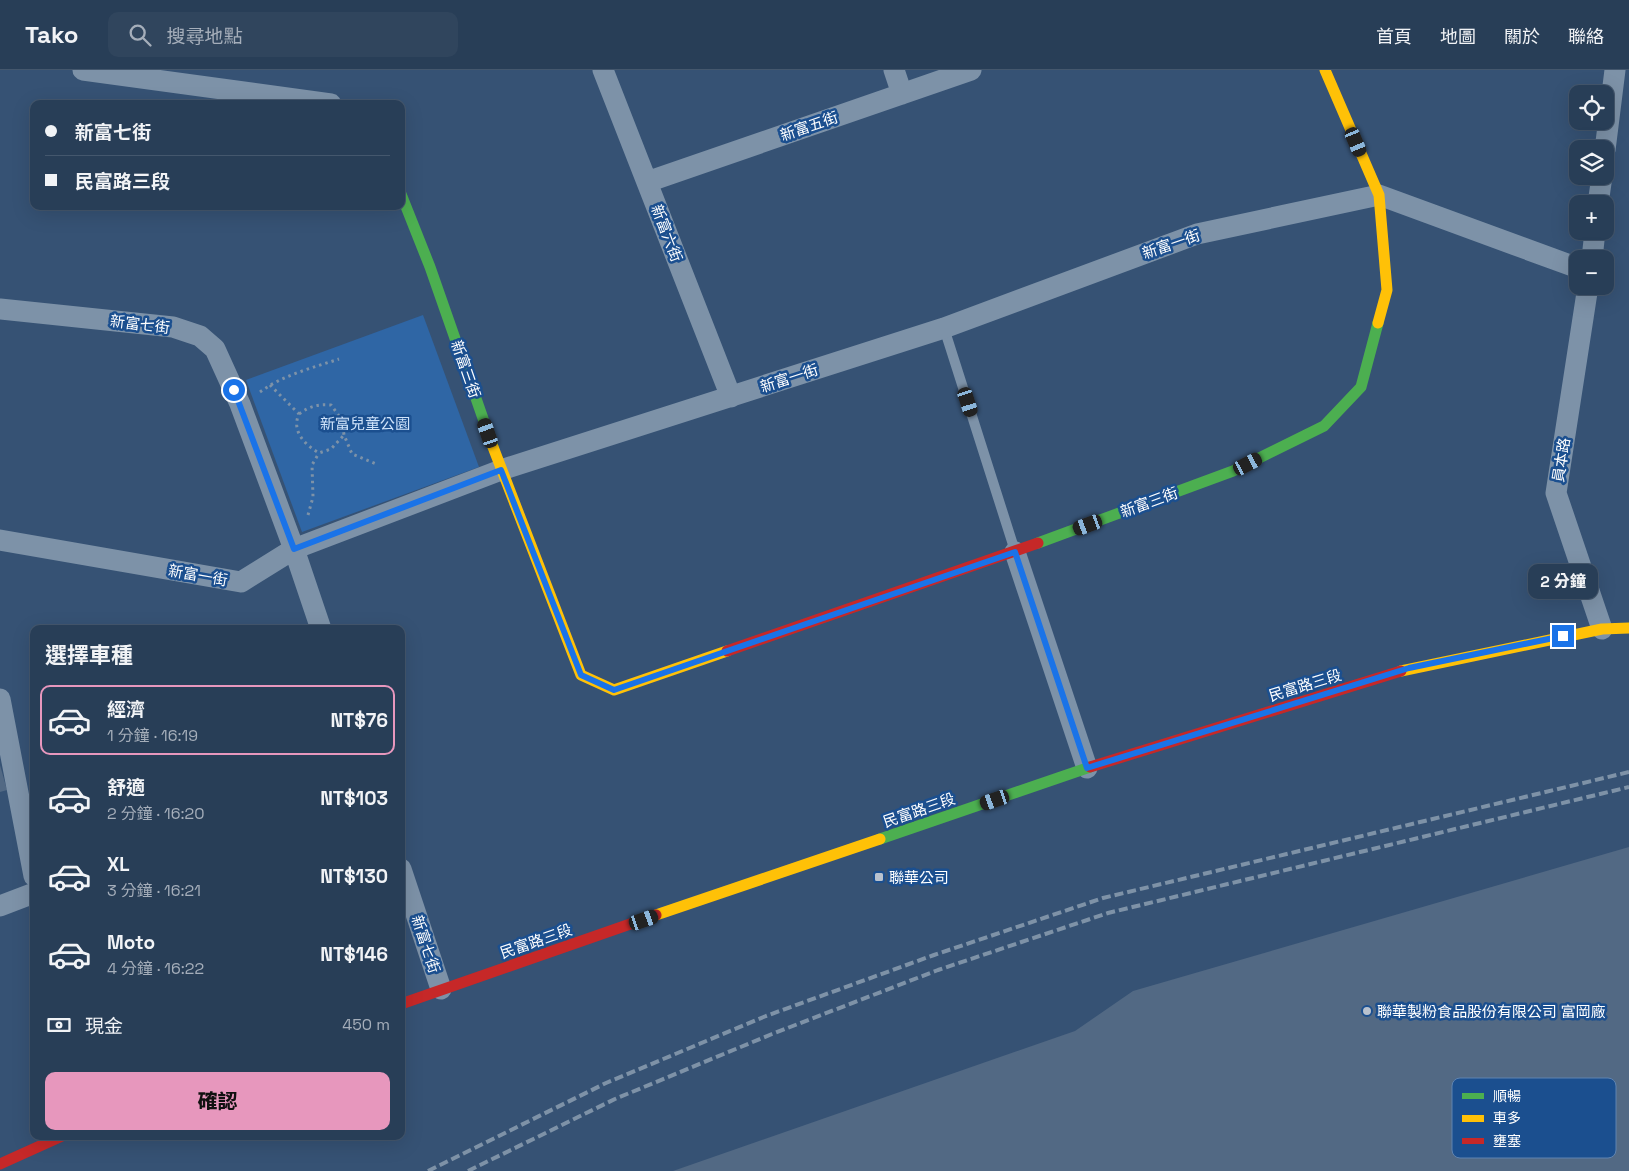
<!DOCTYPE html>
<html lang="zh-TW">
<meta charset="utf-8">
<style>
body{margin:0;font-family:"Space Grotesk","Noto Sans TC",sans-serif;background:#30455d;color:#f1f3f6;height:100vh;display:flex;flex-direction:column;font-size:19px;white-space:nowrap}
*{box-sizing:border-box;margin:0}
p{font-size:16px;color:#a5aeba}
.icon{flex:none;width:28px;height:28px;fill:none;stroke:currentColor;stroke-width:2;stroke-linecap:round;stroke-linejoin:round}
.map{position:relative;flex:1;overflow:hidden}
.panel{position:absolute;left:30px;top:555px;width:375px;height:515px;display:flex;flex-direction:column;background:#283e57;border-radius:10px;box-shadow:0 5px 20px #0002,0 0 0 1px #44576d}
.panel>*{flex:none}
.hud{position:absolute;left:30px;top:30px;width:375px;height:110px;border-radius:10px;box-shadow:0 5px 20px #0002,0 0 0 1px #44576d;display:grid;align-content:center;height:110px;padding:0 15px;background:#283e57}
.tools{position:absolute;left:1569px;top:15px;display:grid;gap:10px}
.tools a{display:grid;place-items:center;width:45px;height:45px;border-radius:10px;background:#283e57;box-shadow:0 5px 20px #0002,0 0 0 1px #44576d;font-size:25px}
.end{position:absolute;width:22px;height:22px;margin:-11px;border:6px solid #1a73e8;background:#fff;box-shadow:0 0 0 2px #fff}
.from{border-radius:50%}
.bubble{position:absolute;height:35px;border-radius:10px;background:#283e57;box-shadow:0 5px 20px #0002,0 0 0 1px #44576d;font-size:16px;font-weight:800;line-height:35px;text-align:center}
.car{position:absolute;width:15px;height:30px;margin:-15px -8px;border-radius:6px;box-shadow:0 0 4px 1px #0007;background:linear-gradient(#222 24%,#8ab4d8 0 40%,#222 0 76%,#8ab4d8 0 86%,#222 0)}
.hud b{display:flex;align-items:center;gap:18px;height:48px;font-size:19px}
.hud b+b{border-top:1px solid #44576d}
.hud i{width:12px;height:12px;background:#f1f3f6}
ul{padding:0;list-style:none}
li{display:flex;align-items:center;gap:15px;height:70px;margin:0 10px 8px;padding:0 5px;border:2px solid transparent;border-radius:10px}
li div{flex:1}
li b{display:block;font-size:19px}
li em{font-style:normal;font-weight:800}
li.active{border-color:#e797bd}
li>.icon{width:45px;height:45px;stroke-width:1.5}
h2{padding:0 15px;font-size:22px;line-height:60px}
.pay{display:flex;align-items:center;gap:12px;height:55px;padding:0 15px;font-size:19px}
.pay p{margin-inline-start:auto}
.button{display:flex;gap:10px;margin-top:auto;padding:10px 15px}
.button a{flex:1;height:58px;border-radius:10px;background:#e797bd;color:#111;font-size:20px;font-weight:800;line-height:58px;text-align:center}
header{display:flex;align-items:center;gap:30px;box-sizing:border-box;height:70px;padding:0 25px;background:#283e57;border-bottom:1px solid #44576d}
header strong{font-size:24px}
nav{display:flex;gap:28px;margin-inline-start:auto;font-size:18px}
.search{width:350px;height:45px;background:#30455d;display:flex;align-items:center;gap:12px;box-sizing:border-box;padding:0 18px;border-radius:10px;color:#a5aeba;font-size:19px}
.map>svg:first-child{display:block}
</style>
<header>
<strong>Tako</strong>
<div class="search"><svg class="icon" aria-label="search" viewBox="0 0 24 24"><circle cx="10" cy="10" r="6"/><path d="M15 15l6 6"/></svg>搜尋地點</div>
<nav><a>首頁</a><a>地圖</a><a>關於</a><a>聯絡</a></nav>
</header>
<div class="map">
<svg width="1629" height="1101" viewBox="0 0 1629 1101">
<rect width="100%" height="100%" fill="#365274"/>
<!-- green -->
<path fill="#2f66a5" d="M 423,245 L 479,397 L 302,462 L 246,310 Z"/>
<!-- building -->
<path fill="#526984" d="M 0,695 L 7,720 L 0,722 Z
M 1629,777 L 1629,1101 L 673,1101 L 1075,961 L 1133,921 Z"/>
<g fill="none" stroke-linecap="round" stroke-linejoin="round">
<!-- path -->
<path stroke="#7d92a8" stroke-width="3" stroke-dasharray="2.5 4" stroke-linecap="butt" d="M 270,315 L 299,344 C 291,361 305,375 319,383 L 331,379 L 344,365
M 260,322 C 283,305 312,298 339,289
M 299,344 C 310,336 318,334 331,335 L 342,350 L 344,365 L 352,384 L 376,394
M 308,445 L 313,427 L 312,395 L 319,383"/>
<!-- lane -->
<path stroke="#7d92a8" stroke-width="10" d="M 944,258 L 1015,481"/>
<!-- street -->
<path stroke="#7d92a8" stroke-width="21" d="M 83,0 L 331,34
M 603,0 L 731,327
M 894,0 L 902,24
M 1605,80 L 1615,0
M 647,112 L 971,0
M 1598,134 L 1602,106
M 1592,189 L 1595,161
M 1588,216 L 1556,423 L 1602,559
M 0,239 L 173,257 L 200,266 L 215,279 L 240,334 L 294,479 L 321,559
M 0,470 L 241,512 L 294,479 L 501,400 L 944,258 L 1197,164 L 1379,125 L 1578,198
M 1015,482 L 1087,698
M 0,629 L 34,806
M 401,799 L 441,919
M 0,836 L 34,823"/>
<!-- fast -->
<path stroke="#4caf50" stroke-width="11" d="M 401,124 L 430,197 L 493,377
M 1038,473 L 1233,401 L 1324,356 L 1361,317 L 1378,253
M 880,769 L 1090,697"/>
<!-- slow -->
<path stroke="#ffc107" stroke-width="11" d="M 1325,0 L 1379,125 L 1387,220 L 1378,253
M 493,377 L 581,605 L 614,620 L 727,581
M 1401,601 L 1602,559 L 1629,558
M 656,845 L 880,769"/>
<!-- jam -->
<path stroke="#c62828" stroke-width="11" d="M 727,581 L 1038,473
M 1090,697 L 1401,601
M 401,934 L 656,845
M 0,1094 L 62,1066"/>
<!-- rail -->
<path stroke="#7e92a7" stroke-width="4" stroke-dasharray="9 4" stroke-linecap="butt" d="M 428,1101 L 606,1013 L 766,946 L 934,885 L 1103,828 L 1629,702
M 468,1101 L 615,1029 L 772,964 L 938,900 L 1108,843 L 1629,717"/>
</g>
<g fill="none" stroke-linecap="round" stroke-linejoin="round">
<!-- route -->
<path stroke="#1a73e8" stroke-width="6" d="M 234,320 L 294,479 L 501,400 L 581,605 L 614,620 L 1015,482 L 1087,698 L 1409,598 L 1563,566"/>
</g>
<!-- markers -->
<g fill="#b9c2ce" stroke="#1b4f8f" stroke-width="2">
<rect x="874" y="802" width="10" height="10" rx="2.5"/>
<circle cx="1367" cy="941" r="5"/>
</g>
<g text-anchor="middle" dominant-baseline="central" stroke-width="5" stroke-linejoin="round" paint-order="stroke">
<!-- street labels -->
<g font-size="15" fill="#fff" stroke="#1b4f8f">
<text transform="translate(809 56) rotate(-19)">新富五街</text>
<text transform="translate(667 163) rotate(69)">新富六街</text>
<text transform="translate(1171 174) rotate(-19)">新富一街</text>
<text transform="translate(140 254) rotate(7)">新富七街</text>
<text transform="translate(466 299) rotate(71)">新富三街</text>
<text transform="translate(789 308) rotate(-18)">新富一街</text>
<text transform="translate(1561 390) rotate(-81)">員本路</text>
<text transform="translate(1149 432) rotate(-20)">新富三街</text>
<text transform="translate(198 505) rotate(10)">新富一街</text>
<text transform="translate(1305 615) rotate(-17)">民富路三段</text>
<text transform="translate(919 740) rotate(-19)">民富路三段</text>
<text transform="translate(536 871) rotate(-19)">民富路三段</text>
<text transform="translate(426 874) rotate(72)">新富七街</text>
</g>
<!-- park labels -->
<g font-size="15" fill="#cfe3fa" stroke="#1b4f8f">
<text x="365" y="353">新富兒童公園</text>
</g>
<!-- poi labels -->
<g font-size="15" fill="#fff" stroke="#1b4f8f" text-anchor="start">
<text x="889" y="807">聯華公司</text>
<text x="1377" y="941">聯華製粉食品股份有限公司 富岡廠</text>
</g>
</g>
<!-- legend -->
<rect x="1452" y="1008" width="164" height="80" rx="8" fill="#1b4f8f" stroke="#5f84b1" stroke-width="1"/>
<rect x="1462" y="1023" width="22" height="6" fill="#4caf50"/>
<rect x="1462" y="1045" width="22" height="7" fill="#ffc107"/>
<rect x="1462" y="1068" width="22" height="6" fill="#c62828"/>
<g font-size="14" fill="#fff">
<text x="1493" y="1031">順暢</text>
<text x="1493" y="1053">車多</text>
<text x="1493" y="1076">壅塞</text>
</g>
</svg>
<div class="tools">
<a><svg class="icon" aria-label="locate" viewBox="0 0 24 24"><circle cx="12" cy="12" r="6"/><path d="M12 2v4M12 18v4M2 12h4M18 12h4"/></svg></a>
<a><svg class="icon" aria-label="layers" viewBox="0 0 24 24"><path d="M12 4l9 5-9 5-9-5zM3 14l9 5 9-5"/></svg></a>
<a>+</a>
<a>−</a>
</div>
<i class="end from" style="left:234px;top:320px"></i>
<i class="end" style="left:1563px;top:566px"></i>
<div class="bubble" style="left:1528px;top:494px;width:70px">2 分鐘</div>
<i class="car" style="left:1356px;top:72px;rotate:157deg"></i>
<i class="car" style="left:968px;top:332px;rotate:162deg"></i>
<i class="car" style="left:488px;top:363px;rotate:341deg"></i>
<i class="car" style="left:1248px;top:394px;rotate:63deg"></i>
<i class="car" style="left:1088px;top:455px;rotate:250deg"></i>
<i class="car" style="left:995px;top:730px;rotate:251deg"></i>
<i class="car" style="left:644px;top:850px;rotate:71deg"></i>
<div class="hud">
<b><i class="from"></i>新富七街</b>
<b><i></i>民富路三段</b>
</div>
<section class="panel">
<h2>選擇車種</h2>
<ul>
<li class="active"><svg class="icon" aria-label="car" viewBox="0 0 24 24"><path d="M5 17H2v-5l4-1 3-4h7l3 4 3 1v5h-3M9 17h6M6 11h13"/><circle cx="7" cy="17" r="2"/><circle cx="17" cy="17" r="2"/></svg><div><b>經濟</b><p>1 分鐘 · 16:19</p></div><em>NT$76</em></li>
<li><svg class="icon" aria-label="car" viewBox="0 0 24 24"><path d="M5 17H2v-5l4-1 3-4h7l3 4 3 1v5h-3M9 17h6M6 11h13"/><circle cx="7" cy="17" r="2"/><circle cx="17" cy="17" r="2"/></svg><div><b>舒適</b><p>2 分鐘 · 16:20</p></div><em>NT$103</em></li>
<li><svg class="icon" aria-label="car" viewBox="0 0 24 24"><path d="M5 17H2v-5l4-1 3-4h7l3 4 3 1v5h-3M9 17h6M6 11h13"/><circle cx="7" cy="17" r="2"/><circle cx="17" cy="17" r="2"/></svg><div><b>XL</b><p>3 分鐘 · 16:21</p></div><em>NT$130</em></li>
<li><svg class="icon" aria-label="car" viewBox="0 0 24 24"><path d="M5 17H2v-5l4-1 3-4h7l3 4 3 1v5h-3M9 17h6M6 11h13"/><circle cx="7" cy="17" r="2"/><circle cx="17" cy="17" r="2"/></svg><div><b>Moto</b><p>4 分鐘 · 16:22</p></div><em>NT$146</em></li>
</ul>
<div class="pay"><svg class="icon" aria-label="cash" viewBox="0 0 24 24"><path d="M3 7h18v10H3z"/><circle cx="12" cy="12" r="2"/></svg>現金<p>450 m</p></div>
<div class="button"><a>確認</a></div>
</section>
</div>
